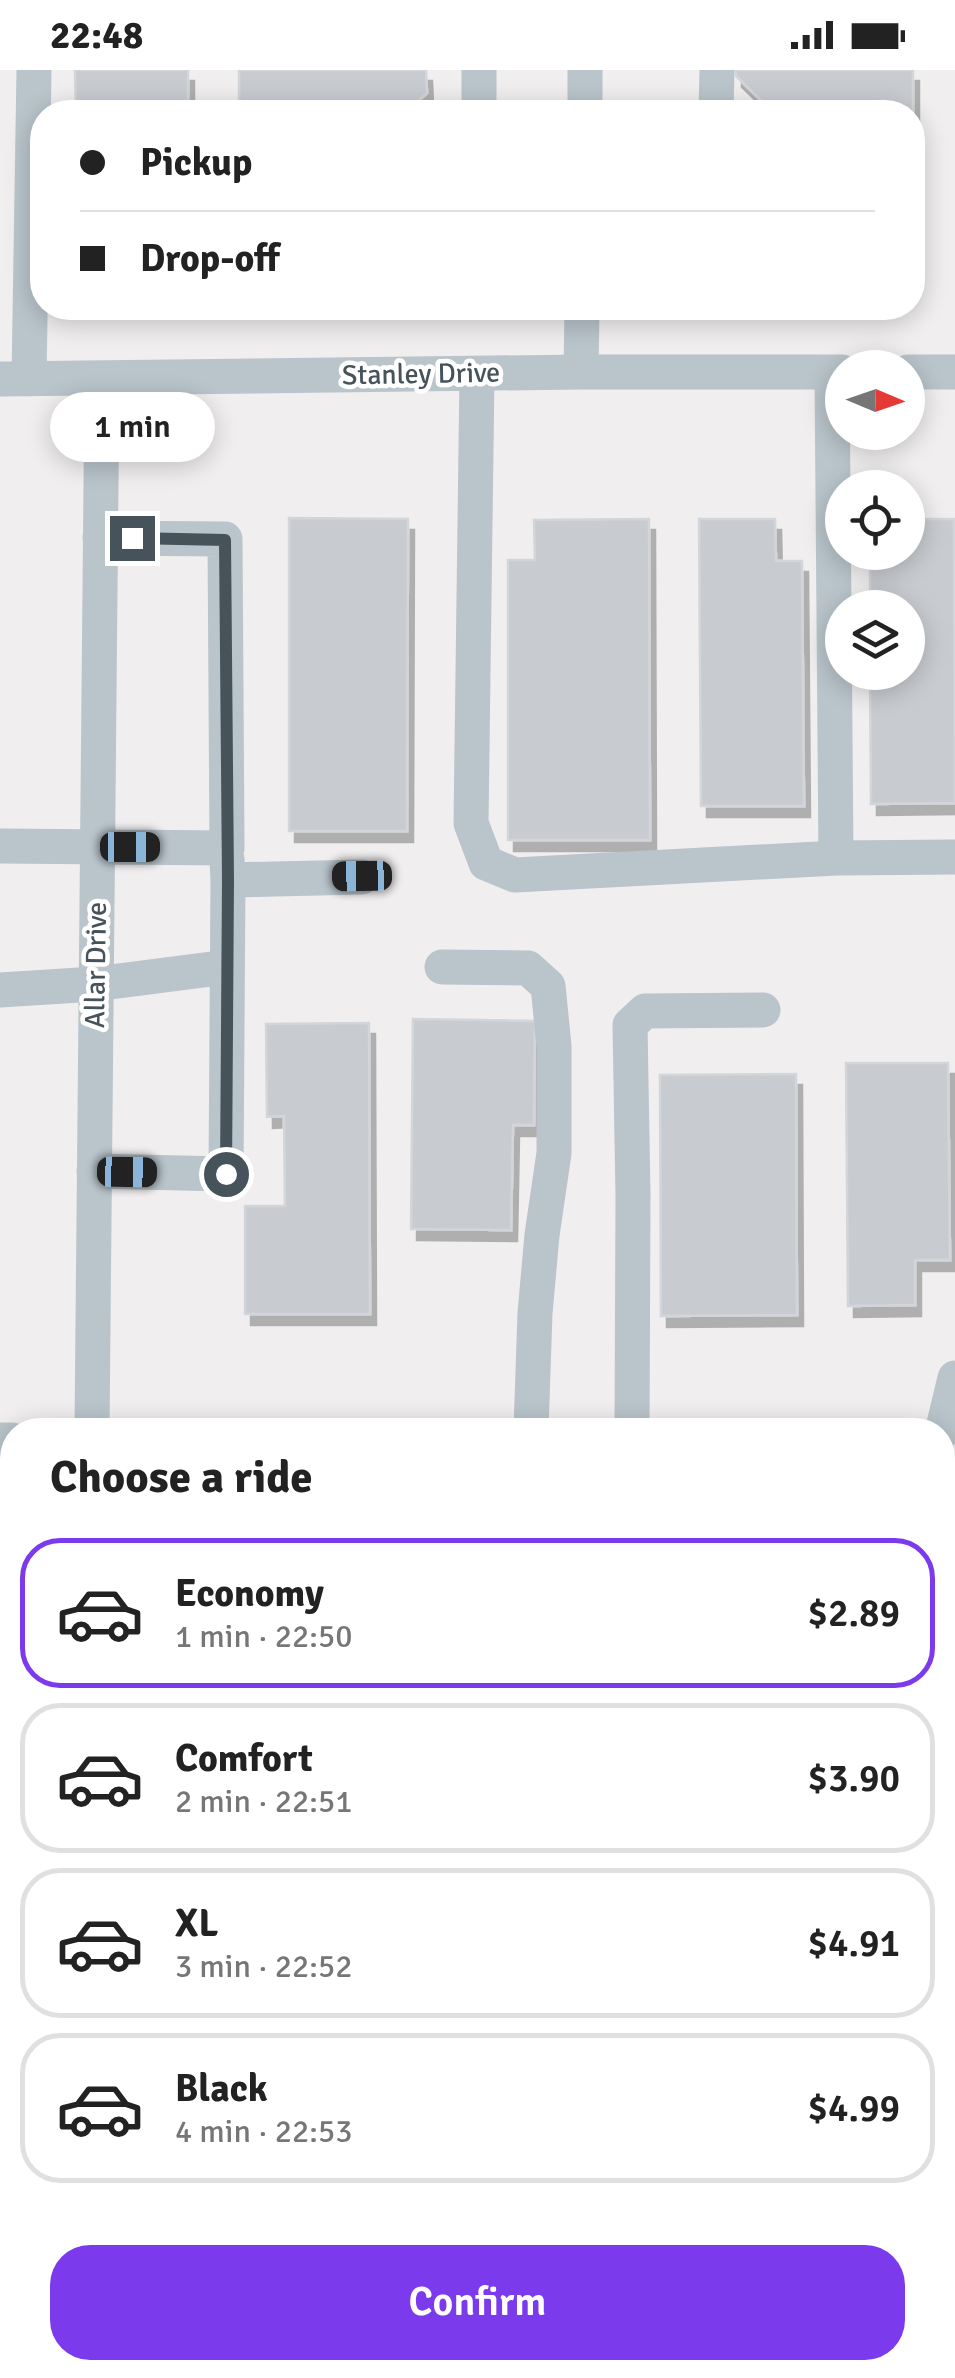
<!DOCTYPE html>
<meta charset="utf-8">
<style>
body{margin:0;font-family:Signika,sans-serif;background:#f2f2f2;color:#222;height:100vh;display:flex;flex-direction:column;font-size:38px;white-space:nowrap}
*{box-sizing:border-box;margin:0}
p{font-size:32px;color:#767676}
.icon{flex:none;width:55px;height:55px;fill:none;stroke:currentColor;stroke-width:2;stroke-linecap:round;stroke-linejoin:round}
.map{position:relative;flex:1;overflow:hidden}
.drawer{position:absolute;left:0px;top:1348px;width:955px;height:962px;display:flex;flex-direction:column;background:#fff;border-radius:40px 40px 0 0;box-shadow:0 5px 25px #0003}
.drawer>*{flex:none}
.hud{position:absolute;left:30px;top:30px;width:895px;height:220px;border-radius:40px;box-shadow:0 5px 25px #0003;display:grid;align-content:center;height:220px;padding:0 50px;background:#fff}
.needle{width:65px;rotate:92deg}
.tools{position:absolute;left:825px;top:280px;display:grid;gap:20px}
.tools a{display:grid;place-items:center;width:100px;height:100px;border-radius:50%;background:#fff;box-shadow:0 5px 25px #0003;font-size:50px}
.end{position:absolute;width:45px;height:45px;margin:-22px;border:12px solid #46535b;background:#fff;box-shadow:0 0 0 5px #fff}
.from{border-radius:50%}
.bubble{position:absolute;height:70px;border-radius:35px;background:#fff;box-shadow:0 5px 25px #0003;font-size:32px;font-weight:600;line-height:70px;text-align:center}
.car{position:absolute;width:30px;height:60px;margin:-30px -15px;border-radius:12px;box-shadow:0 0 8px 2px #0007;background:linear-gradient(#222 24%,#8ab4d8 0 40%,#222 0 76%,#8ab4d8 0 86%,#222 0)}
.hud b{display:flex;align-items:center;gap:35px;height:95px;font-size:38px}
.hud b+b{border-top:2px solid #e0e0e0}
.hud i{width:25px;height:25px;background:#222}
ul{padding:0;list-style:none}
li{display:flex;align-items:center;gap:30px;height:150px;margin:0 20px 15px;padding:0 30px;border:5px solid #e0e0e0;border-radius:40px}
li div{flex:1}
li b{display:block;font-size:38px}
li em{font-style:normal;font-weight:600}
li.on{border-color:#7c3aed}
li>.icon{width:90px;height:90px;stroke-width:1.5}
h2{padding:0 50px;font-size:45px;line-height:120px}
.primary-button{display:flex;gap:20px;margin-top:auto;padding:20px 50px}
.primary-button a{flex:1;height:115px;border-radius:40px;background:#7c3aed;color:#fff;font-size:40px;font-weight:600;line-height:115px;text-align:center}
.status{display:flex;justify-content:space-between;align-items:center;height:70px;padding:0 50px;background:#fff;direction:ltr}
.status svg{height:28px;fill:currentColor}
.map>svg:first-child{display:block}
</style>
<div class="status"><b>22:48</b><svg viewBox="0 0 49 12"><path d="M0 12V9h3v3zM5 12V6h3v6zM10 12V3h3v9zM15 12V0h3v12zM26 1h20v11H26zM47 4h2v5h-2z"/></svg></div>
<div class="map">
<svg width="955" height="2308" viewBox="0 0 955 2308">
<defs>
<filter id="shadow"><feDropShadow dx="6" dy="11" stdDeviation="0" flood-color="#0004"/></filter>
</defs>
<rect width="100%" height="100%" fill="#f0eeee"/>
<!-- building -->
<path fill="#c8ccd1" stroke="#d2d5d9" stroke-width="2.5" filter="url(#shadow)" d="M 75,0 L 188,0 L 188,42 L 76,42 Z
M 239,0 L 426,0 L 427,23 L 406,42 L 239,42 Z
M 736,0 L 913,0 L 913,174 L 912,42 L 773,42 L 736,6 Z
M 289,448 L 408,449 L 407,761 L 289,761 Z
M 649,449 L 650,770 L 508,770 L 508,490 L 535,490 L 534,450 Z
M 699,449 L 775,449 L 776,491 L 802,491 L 804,736 L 701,736 Z
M 908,449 L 954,449 L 955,733 L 871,734 L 870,602 L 908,602 L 908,538 L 870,538 L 870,487 L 897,487 L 897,482 L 908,482 Z
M 413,949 L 535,951 L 534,1055 L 513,1055 L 511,1160 L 411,1159 Z
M 369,953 L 370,1244 L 245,1244 L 245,1136 L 285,1136 L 284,1046 L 267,1047 L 266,954 Z
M 846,993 L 948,993 L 950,1190 L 915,1190 L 915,1235 L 848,1236 Z
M 796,1004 L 797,1245 L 661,1246 L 660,1005 Z
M 942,1506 L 955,1506 L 955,1842 L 942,1842 Z
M 0,1558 L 12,1558 L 12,1816 L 0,1816 Z"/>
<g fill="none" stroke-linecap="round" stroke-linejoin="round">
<!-- minor -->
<path stroke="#b9c4cb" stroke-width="35" d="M 479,42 L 479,0
M 585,42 L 585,0
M 716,42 L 717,0
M 581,302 L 582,238
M 908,302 L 955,302
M 477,304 L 471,753 L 486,793 L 515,805 L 836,788 L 832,302
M 0,309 L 581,302 L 842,302
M 29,309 L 34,0
M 0,776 L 227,778 L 225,469 L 100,468
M 836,788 L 955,787
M 227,789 L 228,810 L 362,807
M 442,897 L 528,898 L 548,916 L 554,976 L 554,1083 L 542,1165 L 535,1243 L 531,1360
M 0,920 L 95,914 L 227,897
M 94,1101 L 226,1104 L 228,810
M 92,1360 L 102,309
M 632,1360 L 633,1126 L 630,955 L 645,941 L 763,940
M 942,1362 L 955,1308
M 0,1370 L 12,1370
M 0,1868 L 12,1869
M 942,1869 L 955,1869"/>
<defs>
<path id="rail" d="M 0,1962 L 12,1962
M 942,1971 L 955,1971
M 942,2093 L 955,2091
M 0,2114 L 12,2112
M 0,2138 L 12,2136
M 0,2226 L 12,2219"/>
</defs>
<!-- rail casing -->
<use href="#rail" stroke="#b0b4b8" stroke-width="11"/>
<!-- rail -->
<use href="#rail" stroke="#fff" stroke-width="8" stroke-dasharray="22" stroke-linecap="butt"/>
</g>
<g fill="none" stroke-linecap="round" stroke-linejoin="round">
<!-- route -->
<path stroke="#46535b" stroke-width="12" d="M 132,468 L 225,470 L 228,810 L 226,1104"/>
</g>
<g text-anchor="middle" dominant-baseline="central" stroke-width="9" stroke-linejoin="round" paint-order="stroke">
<!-- street labels -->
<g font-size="28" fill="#46535b" stroke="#fff">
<text transform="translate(421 304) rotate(-1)">Stanley Drive</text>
<text transform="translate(96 895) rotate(-89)">Allar Drive</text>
</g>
</g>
</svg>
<div class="tools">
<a><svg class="needle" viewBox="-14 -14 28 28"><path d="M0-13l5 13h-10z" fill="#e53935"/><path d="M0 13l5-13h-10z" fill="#767676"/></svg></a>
<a><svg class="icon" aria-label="locate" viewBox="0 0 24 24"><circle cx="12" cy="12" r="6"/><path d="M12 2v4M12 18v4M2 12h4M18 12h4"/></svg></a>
<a><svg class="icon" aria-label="layers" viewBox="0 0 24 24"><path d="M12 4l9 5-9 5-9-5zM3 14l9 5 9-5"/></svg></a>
</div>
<i class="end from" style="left:226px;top:1104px"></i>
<i class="end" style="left:132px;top:468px"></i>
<div class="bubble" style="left:50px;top:322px;width:165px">1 min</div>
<i class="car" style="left:130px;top:777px;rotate:90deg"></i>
<i class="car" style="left:362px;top:806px;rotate:269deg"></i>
<i class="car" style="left:127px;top:1102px;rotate:91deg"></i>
<div class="hud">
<b><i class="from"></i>Pickup</b>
<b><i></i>Drop-off</b>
</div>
<section class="drawer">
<h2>Choose a ride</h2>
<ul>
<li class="on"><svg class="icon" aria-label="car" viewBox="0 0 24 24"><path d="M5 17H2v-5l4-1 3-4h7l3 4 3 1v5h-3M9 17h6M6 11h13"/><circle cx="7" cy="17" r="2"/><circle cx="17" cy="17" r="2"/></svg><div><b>Economy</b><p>1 min · 22:50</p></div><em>$2.89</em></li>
<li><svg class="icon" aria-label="car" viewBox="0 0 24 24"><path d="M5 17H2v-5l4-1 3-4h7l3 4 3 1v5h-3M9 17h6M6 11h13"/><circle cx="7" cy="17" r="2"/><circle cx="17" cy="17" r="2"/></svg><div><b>Comfort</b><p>2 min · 22:51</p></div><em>$3.90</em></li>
<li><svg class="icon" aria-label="car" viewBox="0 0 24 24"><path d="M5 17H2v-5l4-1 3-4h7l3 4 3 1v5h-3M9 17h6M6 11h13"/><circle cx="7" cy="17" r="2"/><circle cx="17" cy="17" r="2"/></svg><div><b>XL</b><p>3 min · 22:52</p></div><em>$4.91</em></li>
<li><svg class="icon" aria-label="car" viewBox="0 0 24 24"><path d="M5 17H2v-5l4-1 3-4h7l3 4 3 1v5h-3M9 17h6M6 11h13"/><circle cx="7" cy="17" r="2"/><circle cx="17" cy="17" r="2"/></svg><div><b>Black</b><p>4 min · 22:53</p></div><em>$4.99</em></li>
</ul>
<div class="primary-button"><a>Confirm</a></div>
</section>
</div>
